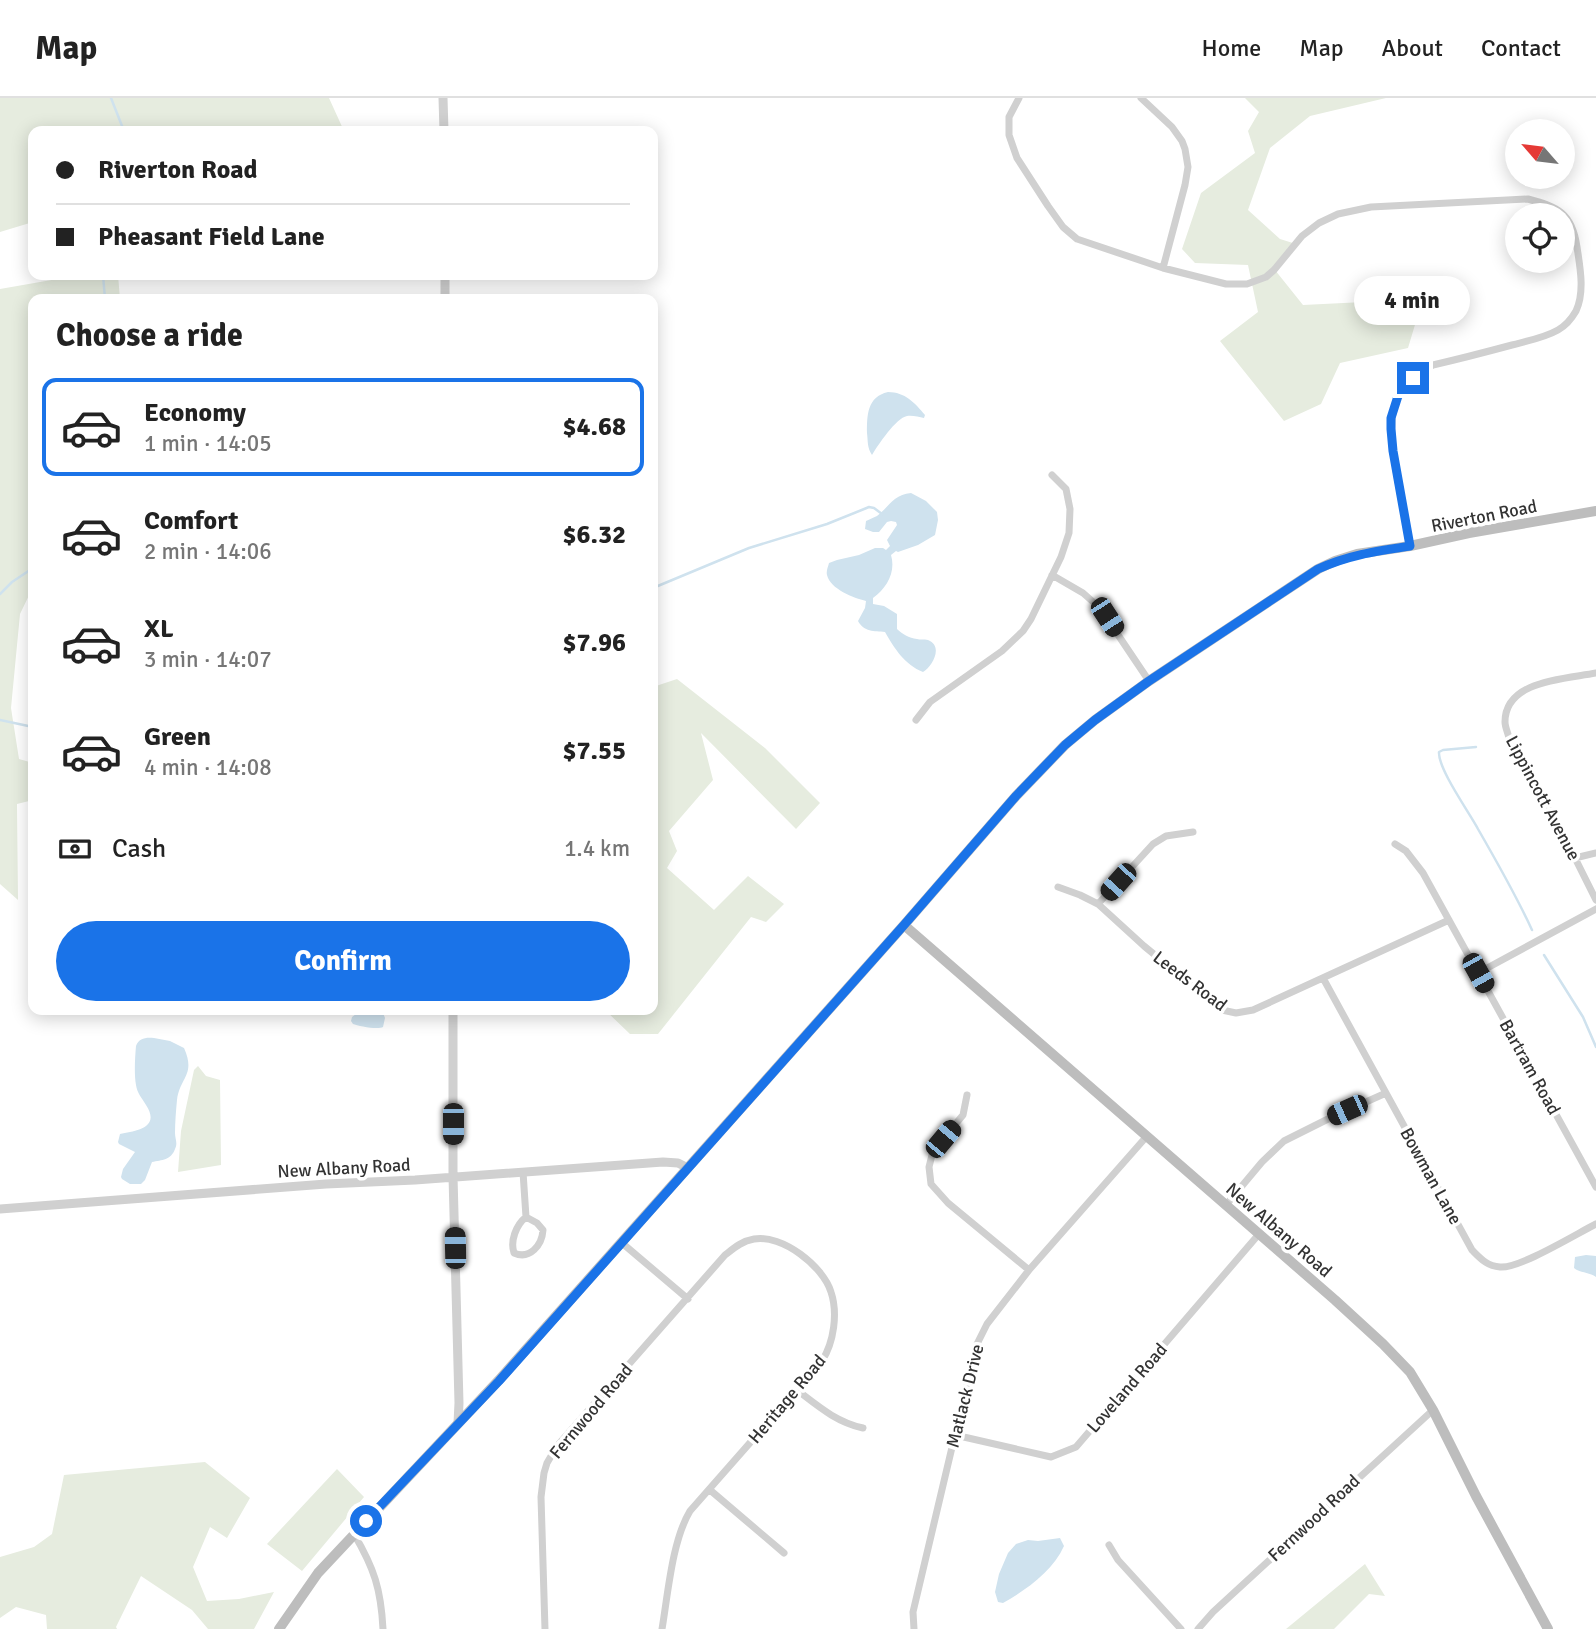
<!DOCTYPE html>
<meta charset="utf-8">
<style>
body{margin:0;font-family:Signika,sans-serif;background:#f6f6f6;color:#222;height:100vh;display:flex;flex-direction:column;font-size:26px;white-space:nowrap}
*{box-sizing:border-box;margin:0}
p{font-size:23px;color:#767676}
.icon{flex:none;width:38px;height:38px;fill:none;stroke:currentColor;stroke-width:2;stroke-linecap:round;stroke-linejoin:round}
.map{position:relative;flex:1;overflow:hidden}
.details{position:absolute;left:28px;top:196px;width:630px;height:721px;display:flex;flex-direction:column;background:#fff;border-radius:14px;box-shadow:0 4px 18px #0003}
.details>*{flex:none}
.banner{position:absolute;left:28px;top:28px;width:630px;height:154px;border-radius:14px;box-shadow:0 4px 18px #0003;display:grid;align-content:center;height:154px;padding:0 28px;background:#fff}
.needle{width:46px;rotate:298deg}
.controls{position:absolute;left:1505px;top:21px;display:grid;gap:14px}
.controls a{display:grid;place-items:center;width:70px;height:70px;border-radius:50%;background:#fff;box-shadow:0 4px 18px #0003;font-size:35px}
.end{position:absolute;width:32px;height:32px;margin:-16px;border:9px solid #1a73e8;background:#fff;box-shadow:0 0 0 4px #fff}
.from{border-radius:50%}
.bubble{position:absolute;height:49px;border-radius:24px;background:#fff;box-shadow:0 4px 18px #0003;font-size:23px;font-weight:700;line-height:49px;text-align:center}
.car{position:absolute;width:21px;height:42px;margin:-21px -10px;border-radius:9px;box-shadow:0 0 5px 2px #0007;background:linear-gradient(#222 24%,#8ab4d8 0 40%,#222 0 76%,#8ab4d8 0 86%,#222 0)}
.banner b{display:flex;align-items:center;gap:24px;height:66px;font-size:26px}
.banner b+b{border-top:2px solid #e0e0e0}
.banner i{width:18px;height:18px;background:#222}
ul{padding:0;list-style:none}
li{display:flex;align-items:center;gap:21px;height:98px;margin:0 14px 10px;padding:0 14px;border:4px solid transparent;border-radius:14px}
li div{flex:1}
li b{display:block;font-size:26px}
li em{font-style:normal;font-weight:700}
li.current{border-color:#1a73e8}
li>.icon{width:63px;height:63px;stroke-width:1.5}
h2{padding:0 28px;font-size:32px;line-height:84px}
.pay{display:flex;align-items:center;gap:18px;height:77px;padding:0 28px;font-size:26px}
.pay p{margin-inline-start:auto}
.primary-button{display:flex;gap:14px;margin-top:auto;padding:14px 28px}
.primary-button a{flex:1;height:80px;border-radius:42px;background:#1a73e8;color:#fff;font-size:28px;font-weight:700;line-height:80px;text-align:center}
header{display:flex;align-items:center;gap:42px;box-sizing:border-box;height:98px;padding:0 35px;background:#fff;border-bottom:2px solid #e0e0e0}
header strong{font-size:33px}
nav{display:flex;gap:38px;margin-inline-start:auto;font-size:24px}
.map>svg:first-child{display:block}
</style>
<header>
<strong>Map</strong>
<nav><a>Home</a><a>Map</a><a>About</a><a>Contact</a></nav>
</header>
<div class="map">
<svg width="1596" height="1531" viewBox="0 0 1596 1531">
<rect width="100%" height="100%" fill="#fff"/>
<!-- green -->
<path fill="#e6ecdf" d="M 0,0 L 329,0 L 344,33 L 33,33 L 33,124 L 0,134 Z
M 1245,0 L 1386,0 L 1310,18 L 1270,50 L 1248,112 L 1280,141 L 1296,146 L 1275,172 L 1303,207 L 1384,203 L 1417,220 L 1408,250 L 1340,265 L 1321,306 L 1284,323 L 1220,243 L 1258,214 L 1248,167 L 1195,165 L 1182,151 L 1201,95 L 1255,55 L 1248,33 L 1259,14 Z
M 80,177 L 118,177 L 120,201 L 33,201 L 33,489 L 20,516 L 11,610 L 19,661 L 33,665 L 33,702 L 17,706 L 18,802 L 0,786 L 0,191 Z
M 677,581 L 765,650 L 820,705 L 796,731 L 701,635 L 713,682 L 669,733 L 677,753 L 667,770 L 714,812 L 748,778 L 784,806 L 766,824 L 751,819 L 658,936 L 630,936 L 605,912 L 653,912 L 653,589 Z
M 198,968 L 206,978 L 220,982 L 221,1067 L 178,1074 L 181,1033 L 194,972 Z
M 205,1364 L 250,1400 L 227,1440 L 210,1429 L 193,1469 L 207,1503 L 239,1501 L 274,1494 L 254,1531 L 208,1531 L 192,1512 L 141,1478 L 116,1529 L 117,1531 L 47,1531 L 46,1517 L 16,1509 L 0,1520 L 0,1459 L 34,1449 L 52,1436 L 64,1377 Z
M 337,1371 L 364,1399 L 302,1473 L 267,1446 Z
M 1365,1466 L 1385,1498 L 1369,1496 L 1334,1531 L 1286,1531 Z"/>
<!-- water -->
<path fill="#cfe2ee" d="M 888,294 C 905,294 915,305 925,317 L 924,320 C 919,319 912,317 907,318 C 896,320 878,347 872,357 C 867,350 868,343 867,335 C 867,317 867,299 888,294 Z
M 911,395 L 926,403 L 937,414 L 938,422 L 935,437 L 918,447 L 898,454 L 896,453 L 891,457 C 896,474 887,490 873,500 L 873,506 L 884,508 L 897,516 L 897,531 C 902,536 909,540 917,541 C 920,542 924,541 928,542 C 944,548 932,569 923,574 C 905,567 894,550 885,534 C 874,533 864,534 858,523 L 865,510 L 866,503 C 854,500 830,491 827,477 C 826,473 828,469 829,465 L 837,462 L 859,457 L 875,450 L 883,450 L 886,452 L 890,448 L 887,442 L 897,427 L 896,424 L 891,423 L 887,424 L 879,434 L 873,434 L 865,431 L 866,423 C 870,421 873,420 877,418 C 889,409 894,396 911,395 Z
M 366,912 C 375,912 382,910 385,920 L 383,929 C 378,932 358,928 353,926 L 351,923 L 352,919 L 356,916 L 360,916 Z
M 154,940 L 170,943 L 184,950 C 196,977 180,979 177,1002 C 176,1012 175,1025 175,1035 C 175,1041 178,1045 175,1051 C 171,1062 162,1062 152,1064 L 145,1082 L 141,1086 L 130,1086 L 122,1081 L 121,1079 L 123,1071 L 135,1054 L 119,1046 L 118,1044 L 120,1036 C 136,1033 161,1030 146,1007 C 142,1000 137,995 136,987 C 134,975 135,960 136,948 C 139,940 146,939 154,940 Z
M 1586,1157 L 1596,1158 L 1596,1179 C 1589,1174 1580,1175 1574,1170 L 1575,1159 Z
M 1060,1440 L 1064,1448 C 1053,1473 1026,1492 1003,1505 L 998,1504 L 995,1494 L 999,1476 L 1008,1455 L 1016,1446 L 1028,1442 L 1038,1443 Z"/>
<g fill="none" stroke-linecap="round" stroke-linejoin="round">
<!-- stream -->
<path stroke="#cfe2ee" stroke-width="2.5" d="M 111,0 L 124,33
M 103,177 L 105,201
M 653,490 L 749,450 L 827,426 L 869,409 L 874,410 L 882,416
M 0,496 L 12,484 L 33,470
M 0,622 L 33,629
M 1476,649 L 1443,652 L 1439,654 C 1438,671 1469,714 1478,731 C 1497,764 1516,797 1532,832
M 1544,857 L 1583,919 L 1596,949"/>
<!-- minor -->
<path stroke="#d0d0d0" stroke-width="7" d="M 1019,0 L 1009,19 L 1009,37 L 1017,60 L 1048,108 L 1063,129 L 1077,141 L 1163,170 L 1226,186 L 1247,186 L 1266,179 L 1274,172 L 1302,138 L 1319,125 L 1338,116 L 1371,109 L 1528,101 C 1558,109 1572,115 1577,149 C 1580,169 1585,194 1576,213 C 1572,220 1565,228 1558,232 C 1544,240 1527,243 1512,247 C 1486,254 1459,261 1433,267 C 1380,292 1390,337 1398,384 C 1402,405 1406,427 1410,448
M 1141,0 L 1172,29 L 1182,43 L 1185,51 L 1188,69 L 1185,87 L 1163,170
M 1052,477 L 1083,495 L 1100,510 L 1149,583
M 1596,575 C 1566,581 1505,582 1505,624 C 1505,629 1508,635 1509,640 L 1575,760 L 1596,802
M 916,622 L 930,604 L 1002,553 L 1023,533 L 1031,521 L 1061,459 L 1069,435 L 1070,411 L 1066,391 L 1052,377
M 1395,746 L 1406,753 L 1423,775 L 1596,1089
M 1575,760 L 1596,755
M 1058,789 L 1080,797 L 1098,806 L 1144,848 L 1222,912 L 1236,915 L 1253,912 L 1449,822
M 1098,806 L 1153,746 L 1166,738 L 1193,734
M 1478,875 L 1596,811
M 1323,880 L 1472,1152 C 1481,1161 1487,1168 1500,1169 C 1519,1171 1576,1136 1596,1126
M 967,997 L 963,1017 L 933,1053 L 929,1069 L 931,1086 L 948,1105 L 1029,1172
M 523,1074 L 526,1119 L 537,1125 L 543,1132 C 542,1147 530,1162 514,1155 C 510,1143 516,1127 526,1119
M 1226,1107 L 1262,1064 L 1284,1043 L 1328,1021 L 1386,995
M 622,1145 L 688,1201
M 797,1292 C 818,1308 836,1324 863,1330
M 955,1337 L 1051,1359 L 1076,1349 L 1259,1136
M 710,1392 L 784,1455
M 354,1436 C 374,1470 381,1491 383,1531
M 1109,1447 L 1118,1462 L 1181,1531
M 545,1531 L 541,1399 L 544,1375 L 547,1365 L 557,1348 L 725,1157 C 734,1150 742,1143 754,1141 C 782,1136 823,1168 831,1194 C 838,1215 834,1244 822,1263 L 690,1413 C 672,1443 668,1496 662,1531
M 914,1531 L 913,1514 L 976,1248 L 987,1226 L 1029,1172 L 1147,1038
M 1198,1531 L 1213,1514 L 1433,1312"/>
<!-- tertiary -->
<path stroke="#d0d0d0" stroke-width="9" d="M 443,0 L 444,33
M 445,177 L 445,201
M 453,912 L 453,1078 L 459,1305 L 458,1325
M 0,1111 L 326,1086 L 415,1082 L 663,1064 L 678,1065 L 688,1070"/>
<!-- secondary -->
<path stroke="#bdbdbd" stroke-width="10" d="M 904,827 L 1335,1202 L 1383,1246 L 1410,1274 L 1433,1312 L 1476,1398 L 1548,1531
M 279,1531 L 318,1475 L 499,1282 L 904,827 L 1016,698 L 1065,647 L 1095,622 L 1149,583 L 1318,471 L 1335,463 L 1357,456 L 1410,448 L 1469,435 L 1596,413"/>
</g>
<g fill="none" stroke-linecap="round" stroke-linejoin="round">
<!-- route -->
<path stroke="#1a73e8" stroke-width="9" d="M 366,1423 L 499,1283 L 904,827 L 1016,698 L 1065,647 L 1095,622 L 1149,583 L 1318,471 C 1348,457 1377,453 1410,448 L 1393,353 L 1391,331 L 1391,320 L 1398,298 L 1413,280"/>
</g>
<g text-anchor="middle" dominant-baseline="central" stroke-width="7" stroke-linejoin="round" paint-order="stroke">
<!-- street labels -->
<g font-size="18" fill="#333" stroke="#fff">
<text transform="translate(1484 418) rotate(-11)">Riverton Road</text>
<text transform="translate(1543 700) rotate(62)">Lippincott Avenue</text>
<text transform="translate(1190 883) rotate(37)">Leeds Road</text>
<text transform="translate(1530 969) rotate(61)">Bartram Road</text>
<text transform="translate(344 1070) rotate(-3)">New Albany Road</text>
<text transform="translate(1431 1078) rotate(61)">Bowman Lane</text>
<text transform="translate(1279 1132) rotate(41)">New Albany Road</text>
<text transform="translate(1127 1290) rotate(-49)">Loveland Road</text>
<text transform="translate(965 1298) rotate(-76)">Matlack Drive</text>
<text transform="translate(787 1301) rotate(-50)">Heritage Road</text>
<text transform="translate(591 1313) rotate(-50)">Fernwood Road</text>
<text transform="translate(1314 1420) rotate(-43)">Fernwood Road</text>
</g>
</g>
</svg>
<div class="controls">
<a><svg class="needle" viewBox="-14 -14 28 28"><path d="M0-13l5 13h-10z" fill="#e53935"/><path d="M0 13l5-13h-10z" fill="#767676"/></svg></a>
<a><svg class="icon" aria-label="locate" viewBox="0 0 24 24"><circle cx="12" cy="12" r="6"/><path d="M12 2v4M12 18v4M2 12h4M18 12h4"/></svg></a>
</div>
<i class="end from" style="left:366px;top:1423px"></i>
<i class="end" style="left:1413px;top:280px"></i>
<div class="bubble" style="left:1354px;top:178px;width:116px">4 min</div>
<i class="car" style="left:1107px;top:519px;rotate:147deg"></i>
<i class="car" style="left:1118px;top:784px;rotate:222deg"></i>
<i class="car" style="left:1478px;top:875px;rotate:151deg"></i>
<i class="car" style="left:1347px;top:1012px;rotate:246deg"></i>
<i class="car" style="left:453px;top:1026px;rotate:180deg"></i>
<i class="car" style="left:943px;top:1041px;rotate:40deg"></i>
<i class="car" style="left:455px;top:1150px;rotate:359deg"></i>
<div class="banner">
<b><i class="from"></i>Riverton Road</b>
<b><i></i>Pheasant Field Lane</b>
</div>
<section class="details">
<h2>Choose a ride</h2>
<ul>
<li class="current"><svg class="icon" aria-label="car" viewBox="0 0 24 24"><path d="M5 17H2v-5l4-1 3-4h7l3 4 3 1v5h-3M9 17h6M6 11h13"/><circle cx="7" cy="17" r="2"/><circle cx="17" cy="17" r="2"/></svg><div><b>Economy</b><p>1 min · 14:05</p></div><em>$4.68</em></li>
<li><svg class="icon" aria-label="car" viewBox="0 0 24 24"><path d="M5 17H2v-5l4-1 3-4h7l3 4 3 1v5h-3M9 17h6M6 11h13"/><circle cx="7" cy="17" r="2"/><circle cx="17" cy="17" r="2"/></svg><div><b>Comfort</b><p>2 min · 14:06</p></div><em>$6.32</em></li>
<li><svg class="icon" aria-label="car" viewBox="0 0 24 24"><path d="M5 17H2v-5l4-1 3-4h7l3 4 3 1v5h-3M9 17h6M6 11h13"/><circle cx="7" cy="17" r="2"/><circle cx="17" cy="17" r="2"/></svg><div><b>XL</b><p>3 min · 14:07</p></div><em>$7.96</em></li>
<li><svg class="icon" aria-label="car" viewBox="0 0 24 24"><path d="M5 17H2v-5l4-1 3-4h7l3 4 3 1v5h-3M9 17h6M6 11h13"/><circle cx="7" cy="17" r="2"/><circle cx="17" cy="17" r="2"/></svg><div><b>Green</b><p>4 min · 14:08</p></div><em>$7.55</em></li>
</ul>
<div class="pay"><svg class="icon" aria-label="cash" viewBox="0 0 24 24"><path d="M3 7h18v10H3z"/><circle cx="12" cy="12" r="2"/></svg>Cash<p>1.4 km</p></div>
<div class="primary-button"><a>Confirm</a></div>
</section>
</div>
